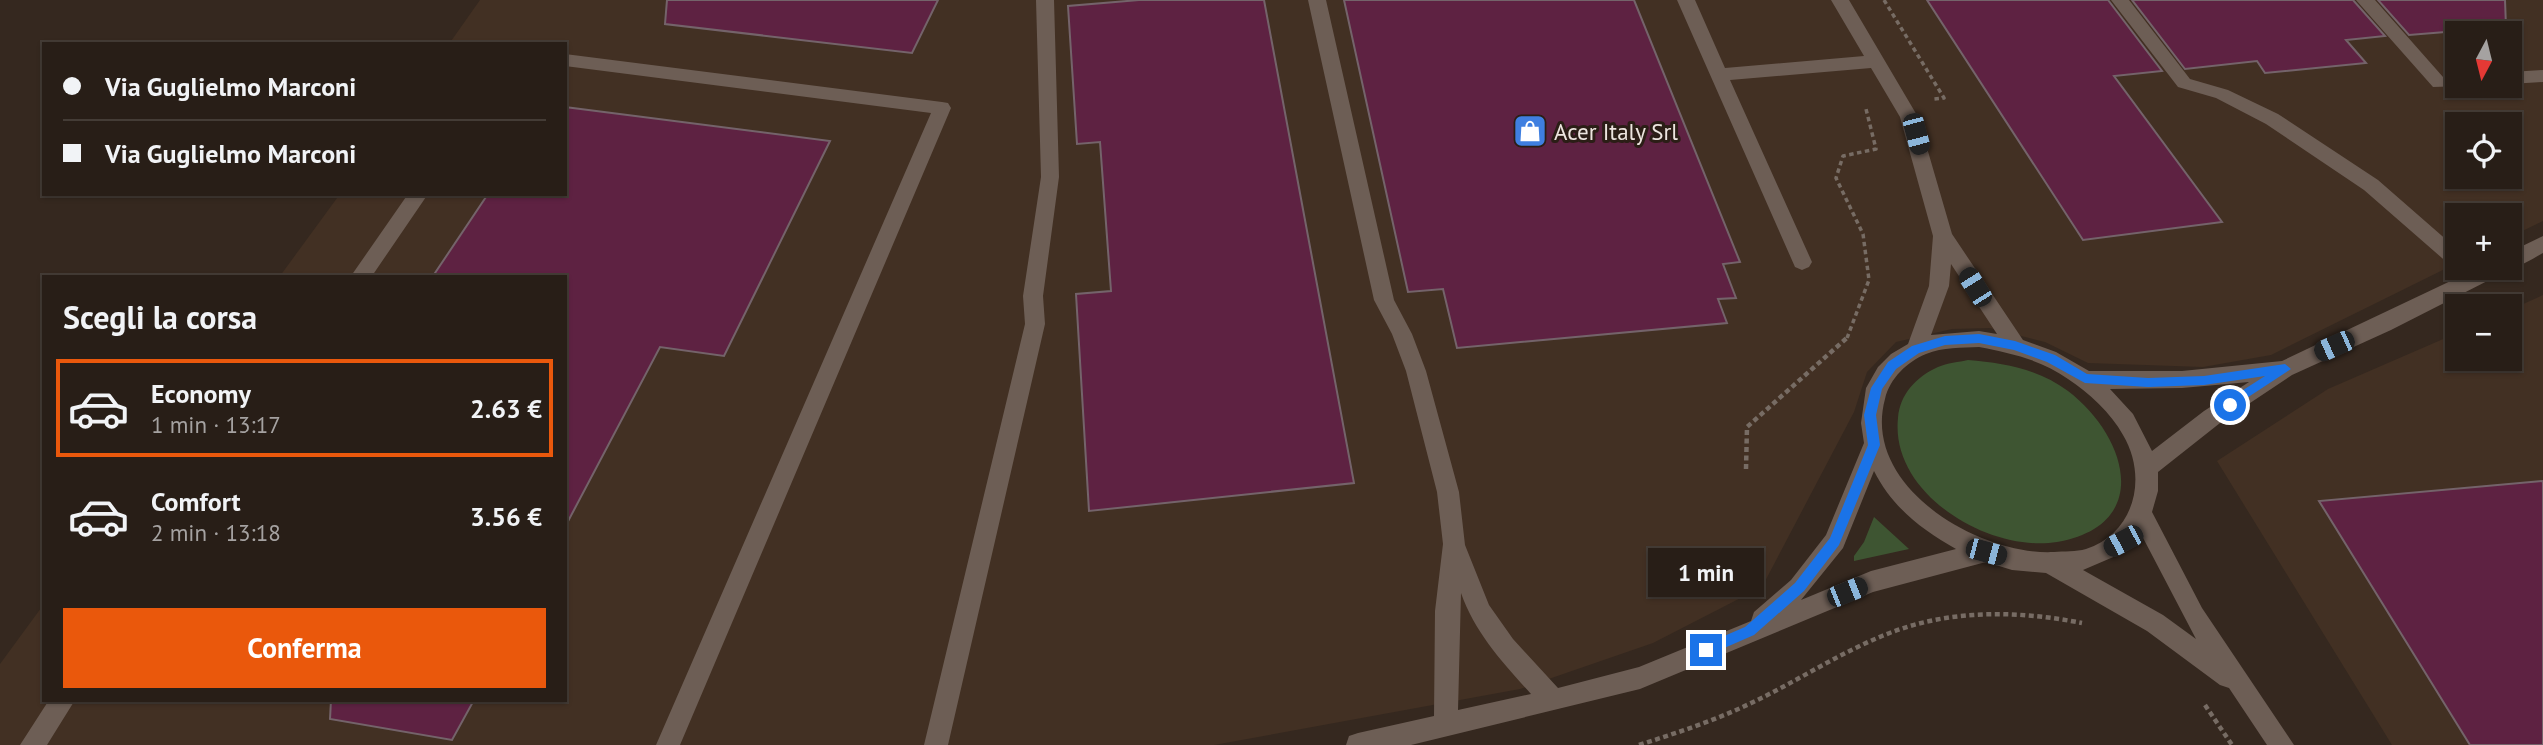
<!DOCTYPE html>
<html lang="it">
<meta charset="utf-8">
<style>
body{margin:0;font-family:"PT Sans",sans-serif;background:#302720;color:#f1f3f6;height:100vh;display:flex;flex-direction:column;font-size:26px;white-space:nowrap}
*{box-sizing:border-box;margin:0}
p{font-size:23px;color:#a5a2a1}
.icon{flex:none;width:38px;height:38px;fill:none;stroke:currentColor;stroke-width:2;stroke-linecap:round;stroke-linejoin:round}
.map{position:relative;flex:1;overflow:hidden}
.details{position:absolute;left:42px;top:275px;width:525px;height:427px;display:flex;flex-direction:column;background:#281e17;border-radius:0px;box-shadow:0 2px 5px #0004,0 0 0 2px #443c36}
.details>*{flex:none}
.hud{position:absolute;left:42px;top:42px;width:525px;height:154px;border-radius:0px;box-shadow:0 2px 5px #0004,0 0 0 2px #443c36;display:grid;align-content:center;height:154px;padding:0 21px;background:#281e17}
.needle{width:46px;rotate:187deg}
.buttons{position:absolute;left:2445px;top:21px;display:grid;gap:14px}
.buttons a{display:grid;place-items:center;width:77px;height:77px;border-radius:0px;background:#281e17;box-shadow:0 2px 5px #0004,0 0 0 2px #443c36;font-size:35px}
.end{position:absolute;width:32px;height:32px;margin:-16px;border:9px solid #1a73e8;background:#fff;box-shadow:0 0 0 4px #fff}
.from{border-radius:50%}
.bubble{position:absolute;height:49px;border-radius:0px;background:#281e17;box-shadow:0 2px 5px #0004,0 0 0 2px #443c36;font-size:23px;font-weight:600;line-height:49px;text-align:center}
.car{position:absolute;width:21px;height:42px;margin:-21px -10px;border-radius:9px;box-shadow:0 0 5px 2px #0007;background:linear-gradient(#222 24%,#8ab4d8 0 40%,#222 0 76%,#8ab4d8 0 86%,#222 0)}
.hud b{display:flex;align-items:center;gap:24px;height:66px;font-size:26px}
.hud b+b{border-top:2px solid #443c36}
.hud i{width:18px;height:18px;background:#f1f3f6}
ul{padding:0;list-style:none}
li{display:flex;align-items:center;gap:21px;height:98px;margin:0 14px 10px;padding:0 7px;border:4px solid transparent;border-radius:0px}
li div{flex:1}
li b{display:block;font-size:26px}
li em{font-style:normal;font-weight:600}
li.selected{border-color:#ea580c}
li>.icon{width:63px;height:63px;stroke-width:1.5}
h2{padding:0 21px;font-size:32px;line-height:84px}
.primary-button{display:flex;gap:14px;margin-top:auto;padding:14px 21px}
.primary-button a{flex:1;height:80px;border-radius:0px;background:#ea580c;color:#fff;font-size:28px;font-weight:600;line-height:80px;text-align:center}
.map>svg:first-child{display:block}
</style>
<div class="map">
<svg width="2543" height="745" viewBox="0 0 2543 745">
<rect width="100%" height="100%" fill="#35281f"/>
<!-- built -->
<path fill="#423023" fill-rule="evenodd" d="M 480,0 L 2543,0 L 2543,221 L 2510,237 L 2510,215 L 2457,215 L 2457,263 L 2271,355 L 2203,367 L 2088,363 L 2045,342 L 1990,328 L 1952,329 L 1896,342 L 1867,372 L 1854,412 L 1762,587 L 1653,643 L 1520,689 L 1214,745 L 0,745 L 0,664 L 44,604 L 44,700 L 565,700 L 565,276 L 280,276 L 340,194 L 565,194 L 565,44 L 449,44 ZM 2457,33 L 2510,33 L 2510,86 L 2457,86 ZM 2457,124 L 2510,124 L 2510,177 L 2457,177 Z
M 2543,295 L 2543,745 L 2392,745 L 2217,461 L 2328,389 L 2457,333 L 2457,359 L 2510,359 L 2510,310 Z"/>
<!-- green -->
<path fill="#3e5532" d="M 1968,360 C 2004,363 2039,369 2068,391 C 2127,436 2154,525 2057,542 C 1989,553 1890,494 1898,418 C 1900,394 1916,377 1938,367 C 1947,363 1959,362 1968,360 Z
M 1874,517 L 1909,549 L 1854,561 L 1854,556 L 1864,542 Z"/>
<!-- building -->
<path fill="#5e2242" stroke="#74636a" stroke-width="2" d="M 667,0 L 938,0 L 912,53 L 665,24 Z
M 1139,0 L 1264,0 L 1354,483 L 1089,511 L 1076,294 L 1111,291 L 1100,142 L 1077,144 L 1068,6 Z
M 1344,0 L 1634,0 L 1740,262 L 1723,264 L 1736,298 L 1718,299 L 1727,323 L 1457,348 L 1443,289 L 1408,292 Z
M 1927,0 L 2108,0 L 2162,71 L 2114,76 L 2222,222 L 2083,240 Z
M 2132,0 L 2353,0 L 2385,36 L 2346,40 L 2366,63 L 2265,73 L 2257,61 L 2185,69 Z
M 2378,0 L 2505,0 L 2506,27 L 2409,35 Z
M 565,107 L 830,141 L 724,356 L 660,347 L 565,527 L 565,276 L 433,276 L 488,194 L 565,194 Z
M 2543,481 L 2543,745 L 2470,745 L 2319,501 Z
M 331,700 L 474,700 L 452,740 L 330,719 Z"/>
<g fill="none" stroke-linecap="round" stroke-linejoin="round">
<!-- path-far1 -->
<path stroke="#776c64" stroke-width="3.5" stroke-dasharray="4.5 3.5" stroke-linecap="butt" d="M 1884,0 L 1944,98 L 1934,99
M 1847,338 L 1869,280 L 1863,234 L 1836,178 L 1843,156 L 1876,149 L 1866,109"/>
<!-- path -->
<path stroke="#776c64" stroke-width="4.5" stroke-dasharray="5 3.5" stroke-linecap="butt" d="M 1746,469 L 1747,427 L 1849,336
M 2205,705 L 2232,745
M 1639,745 C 1676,733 1714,721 1749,704 C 1794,683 1836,655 1882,636 C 1946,609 2016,610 2082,623"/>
<!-- minor -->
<path fill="#6d5e55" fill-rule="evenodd" d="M 1036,0 L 1054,0 L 1059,177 L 1043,296 L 1045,324 L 948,745 L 924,745 L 1025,324 L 1023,296 L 1041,177 Z
M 1308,0 L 1326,0 L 1394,300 L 1412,334 L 1426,371 L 1459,492 L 1465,545 L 1489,605 L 1513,639 L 1558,688 L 1639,667 L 1751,621 L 1754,612 L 1791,580 L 1826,535 L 1864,443 L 1861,423 L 1866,388 L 1878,367 L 1891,354 L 1908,344 L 1929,286 L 1933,236 L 1900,117 L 1871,68 L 1730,80 L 1812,262 L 1809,267 L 1802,270 L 1795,267 L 1677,0 L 1695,0 L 1725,68 L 1864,56 L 1831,0 L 1849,0 L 1918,117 L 1952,234 L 2023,340 L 2056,352 L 2089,371 L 2182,371 L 2282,361 L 2478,268 L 2506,268 L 2503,273 L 2391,330 L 2292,375 L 2220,423 L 2158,472 L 2158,491 L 2152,512 L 2202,608 L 2294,745 L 2267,745 L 2229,688 L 2220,685 L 2147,631 L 2046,573 L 2012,570 L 1986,562 L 1873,592 L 1640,689 L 1411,745 L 1346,745 L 1349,736 L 1358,733 L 1434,716 L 1435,611 L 1443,544 L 1437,492 L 1406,371 L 1392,334 L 1374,300 ZM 1951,264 L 1997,334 L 1979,331 L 1931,335 L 1949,286 ZM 1979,347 C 2010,353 2042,360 2068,379 C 2089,393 2111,413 2123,435 C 2148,477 2135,533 2086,549 C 2076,552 2064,551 2054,552 C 1980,556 1861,487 1885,399 C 1890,378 1907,362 1926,354 C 1943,347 1962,348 1979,347 ZM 2249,382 L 2204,411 L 2152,451 L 2133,414 L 2110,389 L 2182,388 ZM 1874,471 C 1892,507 1922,530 1956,549 L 1871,571 L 1801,600 L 1843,548 ZM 2141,534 L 2196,639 L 2163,615 L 2083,570 L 2118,555 ZM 1461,593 C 1475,633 1503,663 1531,694 L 1458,710 Z
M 2111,0 L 2129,0 L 2190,79 L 2228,90 L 2278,114 L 2378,180 L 2457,249 L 2457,268 L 2450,265 L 2364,190 L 2266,124 L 2216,98 L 2178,87 Z
M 2356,0 L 2375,0 L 2443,77 L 2457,76 L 2457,86 L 2463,86 L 2433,87 Z
M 565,54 L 942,102 L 948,103 L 951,108 L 680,745 L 656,745 L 931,113 L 565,66 Z
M 2543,70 L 2543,82 L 2510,84 L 2510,72 Z
M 408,194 L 428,194 L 372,276 L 351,276 Z
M 2543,236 L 2543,253 C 2532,259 2519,268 2507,268 L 2510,268 L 2510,252 Z
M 49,700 L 75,700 L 47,745 L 20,745 Z"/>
</g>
<!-- route -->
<path fill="#1a73e8" d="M 1979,334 L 2015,341 L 2055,355 L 2087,374 L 2148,378 L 2204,376 L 2285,364 L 2291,369 L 2230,409 L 2226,408 L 2226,401 L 2265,376 L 2204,385 L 2148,387 L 2085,383 L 2047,362 L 2014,350 L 1979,343 L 1945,345 L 1919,353 L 1896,369 L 1882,389 L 1876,415 L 1880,445 L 1839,545 L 1804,591 L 1754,635 L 1706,656 L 1701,654 L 1701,646 L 1745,627 L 1795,583 L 1830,538 L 1868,445 L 1864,415 L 1871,388 L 1888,362 L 1912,346 L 1945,336 Z"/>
<!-- icons -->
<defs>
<symbol id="shop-square" viewBox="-11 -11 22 22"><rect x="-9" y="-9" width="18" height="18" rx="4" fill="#3f7fe0" stroke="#2b1e16"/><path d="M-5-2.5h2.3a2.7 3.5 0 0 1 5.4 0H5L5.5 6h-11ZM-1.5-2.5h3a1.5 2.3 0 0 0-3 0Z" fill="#fff"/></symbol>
</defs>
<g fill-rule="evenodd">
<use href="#shop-square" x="1511" y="112" width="38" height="38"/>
</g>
<g text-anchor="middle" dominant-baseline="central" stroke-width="6" stroke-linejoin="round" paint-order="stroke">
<!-- poi labels -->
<g font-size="23" fill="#ede5df" stroke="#2b1e16" text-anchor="start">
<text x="1554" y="131">Acer Italy Srl</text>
</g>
</g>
</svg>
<div class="buttons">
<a><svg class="needle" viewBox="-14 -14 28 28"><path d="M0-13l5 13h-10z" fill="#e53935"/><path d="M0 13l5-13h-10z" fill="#a5a2a1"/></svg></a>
<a><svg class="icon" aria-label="locate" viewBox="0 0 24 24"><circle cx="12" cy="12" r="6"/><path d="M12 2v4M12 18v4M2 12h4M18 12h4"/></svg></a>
<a>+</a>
<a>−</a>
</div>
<i class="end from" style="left:2230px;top:405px"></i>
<i class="end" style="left:1706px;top:650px"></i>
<div class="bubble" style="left:1648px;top:548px;width:116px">1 min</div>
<i class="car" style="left:1916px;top:134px;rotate:165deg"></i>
<i class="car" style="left:1975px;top:287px;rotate:328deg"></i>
<i class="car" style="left:2334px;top:346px;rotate:246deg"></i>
<i class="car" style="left:2123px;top:541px;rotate:242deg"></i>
<i class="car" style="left:1986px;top:552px;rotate:105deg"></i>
<i class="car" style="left:1847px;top:592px;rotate:68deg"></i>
<div class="hud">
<b><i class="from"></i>Via Guglielmo Marconi</b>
<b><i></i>Via Guglielmo Marconi</b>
</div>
<section class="details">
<h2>Scegli la corsa</h2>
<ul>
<li class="selected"><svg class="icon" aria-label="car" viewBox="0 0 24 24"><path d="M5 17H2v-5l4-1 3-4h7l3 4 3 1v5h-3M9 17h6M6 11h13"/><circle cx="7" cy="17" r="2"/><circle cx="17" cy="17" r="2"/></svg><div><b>Economy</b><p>1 min · 13:17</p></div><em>2.63 €</em></li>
<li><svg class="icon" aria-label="car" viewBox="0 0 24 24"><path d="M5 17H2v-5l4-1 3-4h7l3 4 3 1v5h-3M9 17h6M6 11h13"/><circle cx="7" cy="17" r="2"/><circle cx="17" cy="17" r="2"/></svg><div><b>Comfort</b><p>2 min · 13:18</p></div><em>3.56 €</em></li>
</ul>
<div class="primary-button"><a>Conferma</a></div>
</section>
</div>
